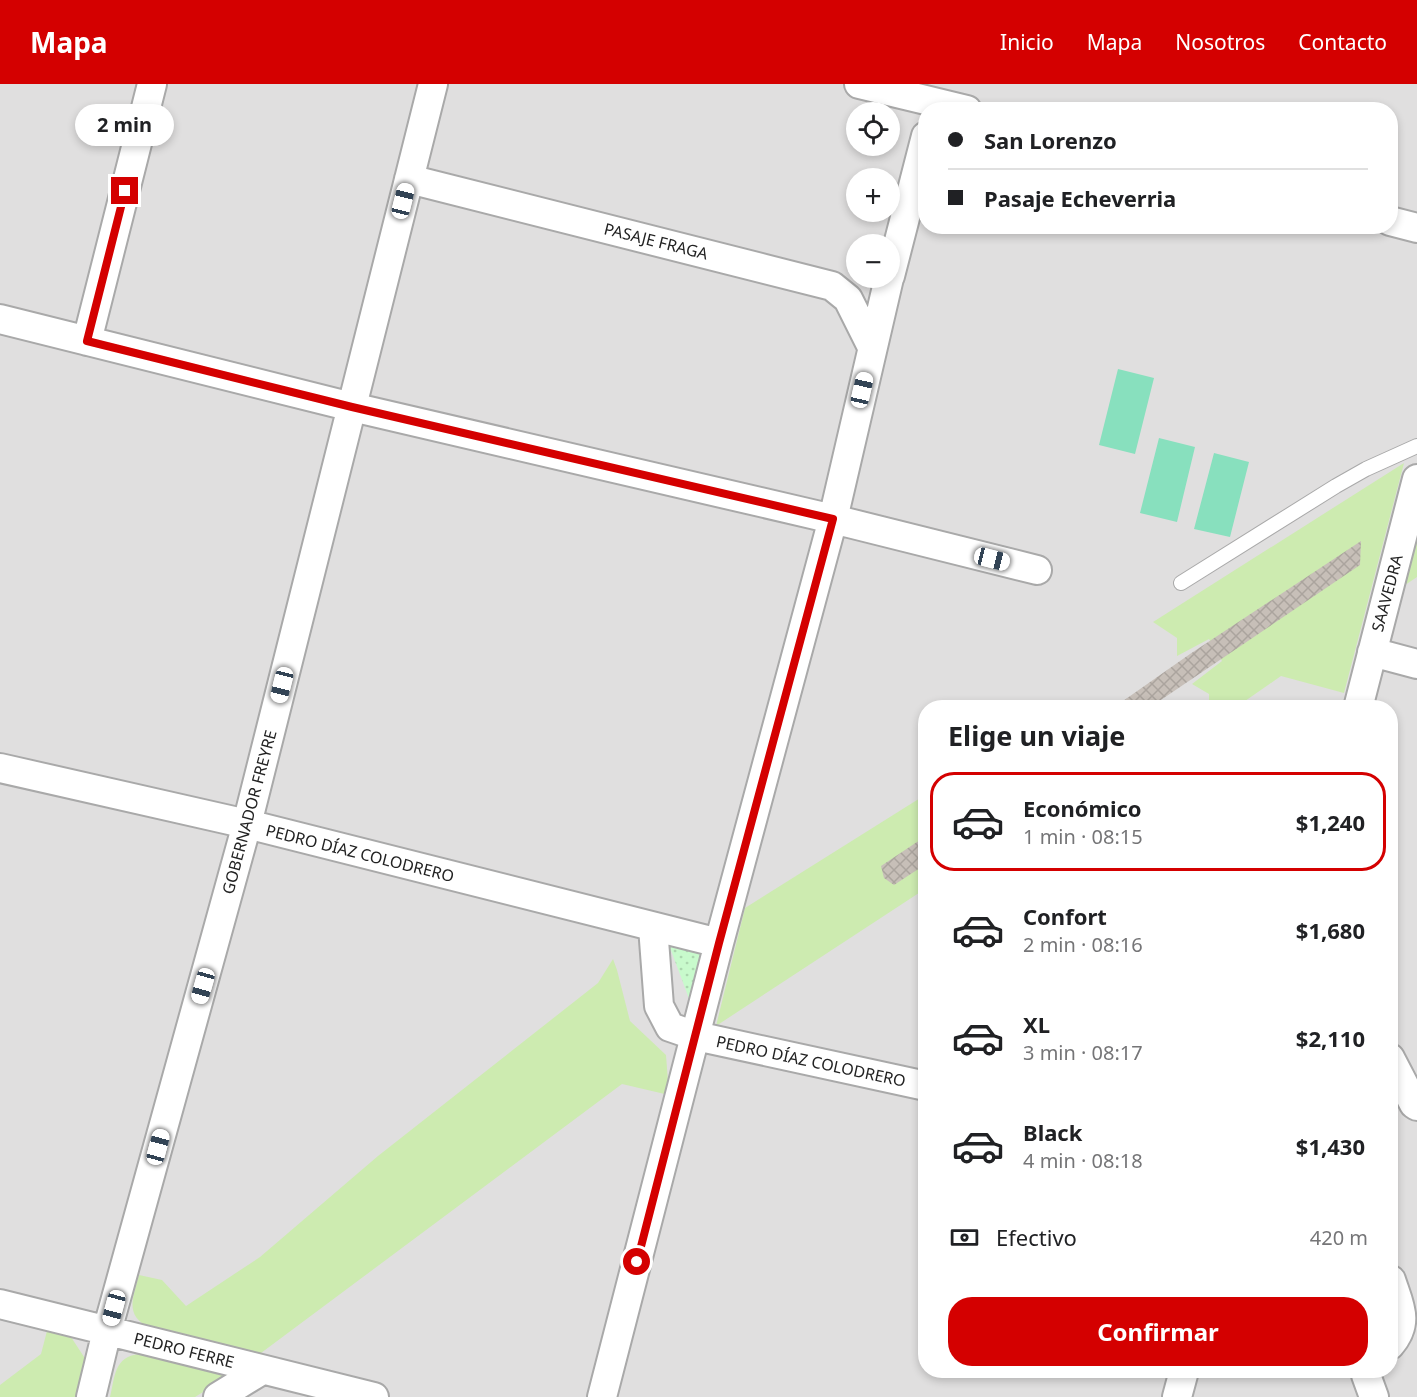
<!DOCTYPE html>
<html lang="es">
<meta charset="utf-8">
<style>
body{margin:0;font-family:"Noto Sans",sans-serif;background:#f2f2f2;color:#202124;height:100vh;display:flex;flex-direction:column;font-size:22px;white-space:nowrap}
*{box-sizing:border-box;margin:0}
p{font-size:20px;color:#757577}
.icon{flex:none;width:33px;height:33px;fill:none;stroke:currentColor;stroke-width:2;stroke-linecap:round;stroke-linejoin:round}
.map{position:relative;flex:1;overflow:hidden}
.panel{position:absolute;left:918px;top:616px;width:480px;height:678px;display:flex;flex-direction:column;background:#fff;border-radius:24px;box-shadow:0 3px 9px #0003}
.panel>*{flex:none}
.hud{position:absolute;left:918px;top:18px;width:480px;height:132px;border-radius:24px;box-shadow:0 3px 9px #0003;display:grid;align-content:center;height:132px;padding:0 30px;background:#fff}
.controls{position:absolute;left:846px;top:18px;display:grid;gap:12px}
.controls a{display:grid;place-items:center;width:54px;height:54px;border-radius:50%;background:#fff;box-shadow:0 3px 9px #0003;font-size:30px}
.end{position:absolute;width:27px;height:27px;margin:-14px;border:8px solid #d40000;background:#fff;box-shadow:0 0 0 3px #fff}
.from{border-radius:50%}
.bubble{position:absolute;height:42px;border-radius:21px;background:#fff;box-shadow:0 3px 9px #0003;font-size:20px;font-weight:700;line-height:42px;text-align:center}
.car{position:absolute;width:18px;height:36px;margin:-18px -9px;border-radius:8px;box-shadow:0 0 4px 2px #0007;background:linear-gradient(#fff 24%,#345 0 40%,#fff 0 76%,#345 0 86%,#fff 0)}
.hud b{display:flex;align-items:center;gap:21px;height:57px;font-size:22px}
.hud b+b{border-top:2px solid #e0e0e0}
.hud i{width:15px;height:15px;background:#202124}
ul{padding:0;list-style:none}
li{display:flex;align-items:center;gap:18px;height:99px;margin:0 12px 9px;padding:0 18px;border:3px solid transparent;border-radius:24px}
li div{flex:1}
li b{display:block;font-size:22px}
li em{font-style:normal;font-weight:700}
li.active{border-color:#d40000}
li>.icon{width:54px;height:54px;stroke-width:1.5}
h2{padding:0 30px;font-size:27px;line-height:72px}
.pay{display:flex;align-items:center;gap:15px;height:66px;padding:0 30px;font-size:22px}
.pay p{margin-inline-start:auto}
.cta{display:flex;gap:12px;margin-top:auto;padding:12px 30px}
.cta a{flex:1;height:69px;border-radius:24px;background:#d40000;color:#fff;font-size:24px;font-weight:700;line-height:69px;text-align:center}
header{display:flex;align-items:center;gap:36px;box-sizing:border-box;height:84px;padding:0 30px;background:#d40000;color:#fff}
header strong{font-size:28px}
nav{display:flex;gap:33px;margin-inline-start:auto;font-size:21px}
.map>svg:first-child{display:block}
</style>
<header>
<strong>Mapa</strong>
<nav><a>Inicio</a><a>Mapa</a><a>Nosotros</a><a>Contacto</a></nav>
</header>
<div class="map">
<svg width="1417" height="1313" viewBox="0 0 1417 1313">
<defs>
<pattern id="park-dots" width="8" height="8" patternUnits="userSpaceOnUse" patternTransform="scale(1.5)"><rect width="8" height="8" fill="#c8facc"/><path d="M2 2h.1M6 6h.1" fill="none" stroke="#acd6af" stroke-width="1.8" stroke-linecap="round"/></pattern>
<pattern id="building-cross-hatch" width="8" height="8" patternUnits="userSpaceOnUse" patternTransform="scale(1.5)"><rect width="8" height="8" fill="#c7bfb8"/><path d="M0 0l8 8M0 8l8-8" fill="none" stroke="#aba49e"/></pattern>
</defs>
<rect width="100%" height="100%" fill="#f2efe9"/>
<!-- residential -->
<path fill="#e0dfdf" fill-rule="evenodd" d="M 0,0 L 1417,0 L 1417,1313 L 0,1313 ZM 926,26 L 1390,26 L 1390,142 L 926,142 ZM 856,28 L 890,28 L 890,62 L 856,62 ZM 856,94 L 890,94 L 890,128 L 856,128 ZM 856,160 L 890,160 L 890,194 L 856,194 ZM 926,624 L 1390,624 L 1390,1287 L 926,1287 Z"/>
<!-- grass -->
<path fill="#cdebb0" d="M 1404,379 L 1344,609 L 1281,592 L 1235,624 L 1209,624 L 1209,610 L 1192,600 L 1222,577 L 1209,555 L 1177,572 L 1177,554 L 1153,538 Z
M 1417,445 L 1417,493 L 1402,503 Z
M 925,711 L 925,805 L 716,942 L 745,824 Z
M 613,875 L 617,886 L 630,937 L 666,971 L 669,1011 L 622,1000 L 257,1272 L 150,1244 C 124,1231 133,1214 139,1191 L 162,1196 L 186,1222 L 260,1173 L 378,1072 L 598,899 Z
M 47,1247 L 71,1253 L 88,1279 L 78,1313 L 0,1313 L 0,1301 L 41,1270 Z
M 139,1270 L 229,1292 L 195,1313 L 110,1313 C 115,1292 114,1273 139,1270 Z"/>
<!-- park -->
<path fill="url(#park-dots)" d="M 666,853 L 709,864 L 694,928 Z"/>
<!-- pitch -->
<path fill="#88e0be" d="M 1118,285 L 1154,294 L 1135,370 L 1099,361 Z
M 1159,354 L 1195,363 L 1177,438 L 1140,429 Z
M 1214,369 L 1249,378 L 1230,453 L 1194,445 Z"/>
<!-- building -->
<path fill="url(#building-cross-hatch)" d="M 1361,457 L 1360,481 L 1149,624 L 1113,624 L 1190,570 Z
M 926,752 L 926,780 L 894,801 L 884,794 L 881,782 Z"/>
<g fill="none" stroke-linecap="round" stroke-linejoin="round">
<defs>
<path id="lane" d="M 1181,499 L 1336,402 L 1366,385 L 1417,362"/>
<path id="street" d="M 859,0 L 967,26
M 409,95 L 832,202 L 848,215 L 872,263
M 1390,137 L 1417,144
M 890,192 L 926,52
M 0,235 L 352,323 L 833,435 L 1037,486
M 87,257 L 152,0
M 1372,568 L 1417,580
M 1358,624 L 1417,395
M 0,684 L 247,740 L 719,859
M 653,843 L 659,922 L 670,943 L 696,952 L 926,1002
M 1390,974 L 1414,1020 L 1417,1022
M 0,1220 L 374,1313
M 1390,1261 C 1410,1238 1399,1221 1391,1196
M 1367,1287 L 1366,1291 L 1374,1313
M 91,1313 L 107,1247 L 247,740 L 433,0
M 218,1313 L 262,1286
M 602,1313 L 719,859 L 833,435 L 889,194
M 1177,1313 L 1184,1287"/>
</defs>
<!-- lane casing -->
<use href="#lane" stroke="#a9a9a9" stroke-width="16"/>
<!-- street casing -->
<use href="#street" stroke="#a9a9a9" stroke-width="32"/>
<!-- lane -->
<use href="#lane" stroke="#fff" stroke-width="14"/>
<!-- street -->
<use href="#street" stroke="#fff" stroke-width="28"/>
</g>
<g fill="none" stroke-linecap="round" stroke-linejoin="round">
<!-- route -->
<path stroke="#d40000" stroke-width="8" d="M 125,107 L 87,257 L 352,323 L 833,435 L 719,859 L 637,1178"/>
</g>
<g text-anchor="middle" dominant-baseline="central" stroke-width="5" stroke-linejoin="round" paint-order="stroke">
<!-- street labels -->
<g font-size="16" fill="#222" stroke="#fff">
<text transform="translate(656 157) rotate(14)">PASAJE FRAGA</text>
<text transform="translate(1387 509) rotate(-75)">SAAVEDRA</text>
<text transform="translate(249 728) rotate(-75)">GOBERNADOR FREYRE</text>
<text transform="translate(360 769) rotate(14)">PEDRO DÍAZ COLODRERO</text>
<text transform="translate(811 977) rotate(12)">PEDRO DÍAZ COLODRERO</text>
<text transform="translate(184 1266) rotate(14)">PEDRO FERRE</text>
</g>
</g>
</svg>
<div class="controls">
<a><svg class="icon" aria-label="locate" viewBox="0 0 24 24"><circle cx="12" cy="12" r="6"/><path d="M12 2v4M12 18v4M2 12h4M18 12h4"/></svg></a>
<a>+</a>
<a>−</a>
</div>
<i class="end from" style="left:637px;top:1178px"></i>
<i class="end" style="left:125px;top:107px"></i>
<div class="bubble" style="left:75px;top:20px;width:99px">2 min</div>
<i class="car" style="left:403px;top:117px;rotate:14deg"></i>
<i class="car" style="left:862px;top:306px;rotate:13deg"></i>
<i class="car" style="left:992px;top:475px;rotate:104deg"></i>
<i class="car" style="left:282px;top:601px;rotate:194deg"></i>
<i class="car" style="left:203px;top:902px;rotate:196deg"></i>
<i class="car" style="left:158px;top:1063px;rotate:15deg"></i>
<i class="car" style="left:114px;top:1224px;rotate:195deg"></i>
<div class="hud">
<b><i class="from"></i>San Lorenzo</b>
<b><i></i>Pasaje Echeverria</b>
</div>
<section class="panel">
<h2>Elige un viaje</h2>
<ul>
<li class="active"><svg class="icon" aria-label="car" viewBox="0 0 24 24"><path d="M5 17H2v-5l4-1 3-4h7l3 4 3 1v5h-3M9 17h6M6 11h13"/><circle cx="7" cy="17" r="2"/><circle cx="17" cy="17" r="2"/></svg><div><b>Económico</b><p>1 min · 08:15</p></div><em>$1,240</em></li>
<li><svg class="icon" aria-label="car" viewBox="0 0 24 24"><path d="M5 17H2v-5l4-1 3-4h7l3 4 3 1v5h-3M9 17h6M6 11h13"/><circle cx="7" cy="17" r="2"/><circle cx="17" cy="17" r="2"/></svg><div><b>Confort</b><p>2 min · 08:16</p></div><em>$1,680</em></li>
<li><svg class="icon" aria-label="car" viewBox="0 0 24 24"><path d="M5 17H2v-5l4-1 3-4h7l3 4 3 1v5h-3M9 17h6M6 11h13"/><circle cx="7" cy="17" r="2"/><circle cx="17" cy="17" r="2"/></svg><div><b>XL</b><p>3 min · 08:17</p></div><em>$2,110</em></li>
<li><svg class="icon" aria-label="car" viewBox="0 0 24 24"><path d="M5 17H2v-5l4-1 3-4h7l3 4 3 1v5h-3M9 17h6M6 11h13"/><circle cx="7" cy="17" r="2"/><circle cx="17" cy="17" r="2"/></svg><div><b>Black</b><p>4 min · 08:18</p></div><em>$1,430</em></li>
</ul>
<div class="pay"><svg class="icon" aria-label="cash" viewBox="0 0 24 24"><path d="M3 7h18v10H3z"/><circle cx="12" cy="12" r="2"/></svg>Efectivo<p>420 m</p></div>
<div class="cta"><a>Confirmar</a></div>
</section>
</div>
